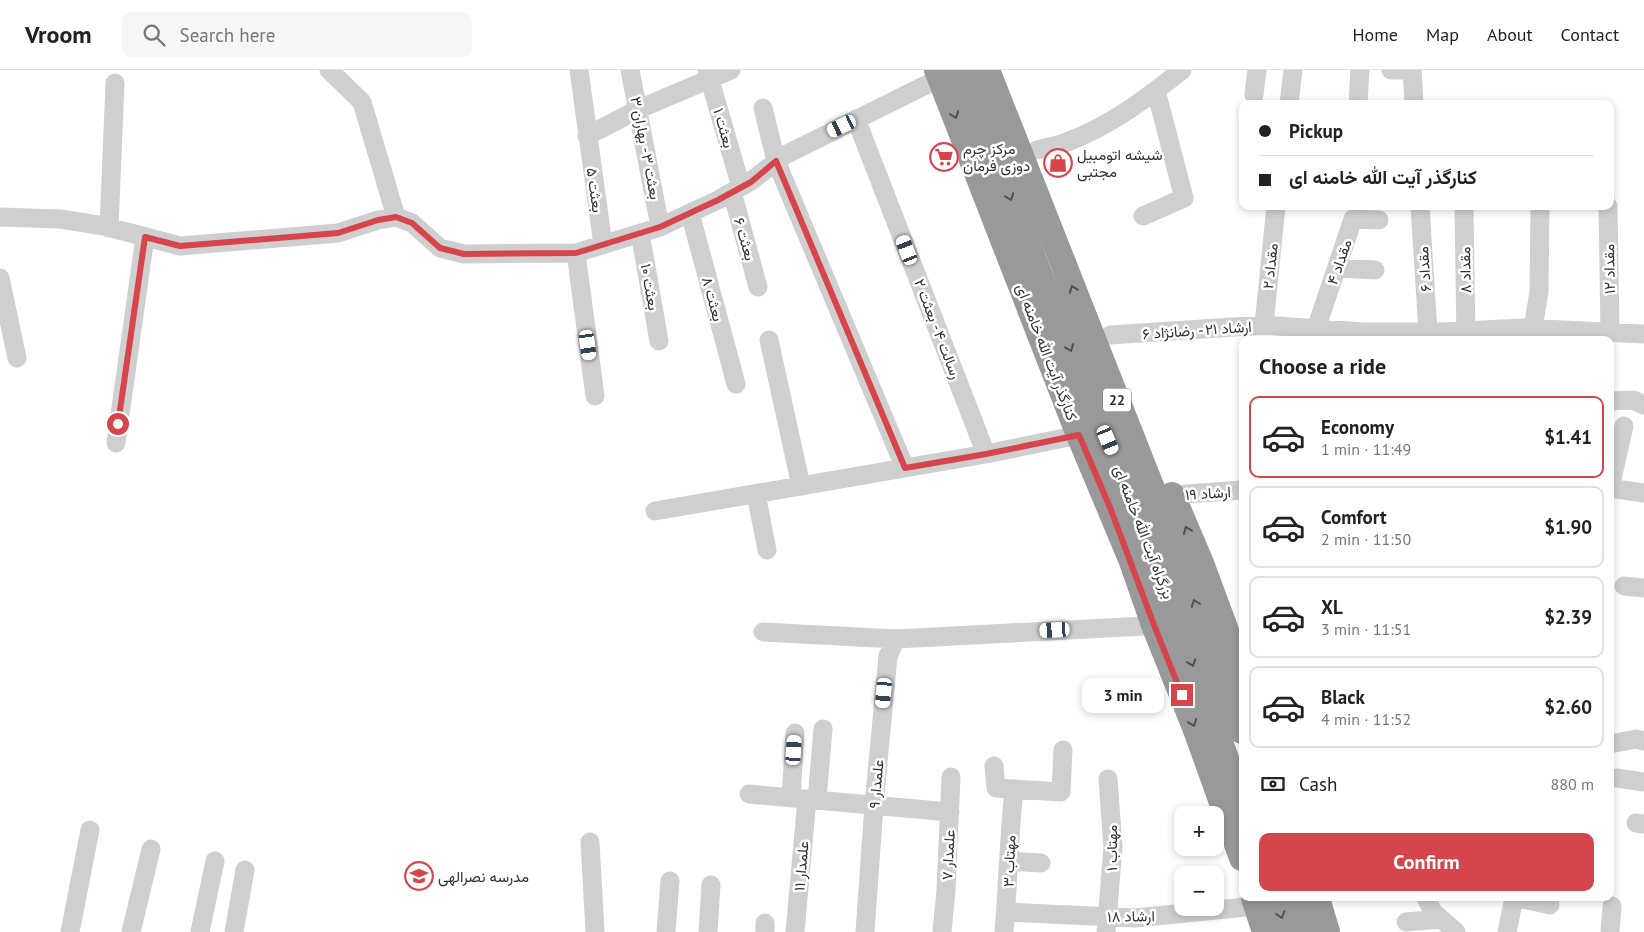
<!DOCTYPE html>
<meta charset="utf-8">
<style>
body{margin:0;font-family:"PT Sans",Vazirmatn,sans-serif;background:#f6f6f6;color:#222;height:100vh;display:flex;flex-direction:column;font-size:19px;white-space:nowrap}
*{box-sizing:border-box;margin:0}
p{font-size:16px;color:#767676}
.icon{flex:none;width:28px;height:28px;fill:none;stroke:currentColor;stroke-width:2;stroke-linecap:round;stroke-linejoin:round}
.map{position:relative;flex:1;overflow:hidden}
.panel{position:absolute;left:1239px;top:266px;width:375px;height:565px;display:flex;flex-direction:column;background:#fff;border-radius:10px;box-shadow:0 2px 8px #0003}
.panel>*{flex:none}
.banner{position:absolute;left:1239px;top:30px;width:375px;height:110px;border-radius:10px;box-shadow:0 2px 8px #0003;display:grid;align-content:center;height:110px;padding:0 20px;background:#fff}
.controls{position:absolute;left:1174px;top:736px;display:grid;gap:10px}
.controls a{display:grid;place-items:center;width:50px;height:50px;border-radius:10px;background:#fff;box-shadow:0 2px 8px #0003;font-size:25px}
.end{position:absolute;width:22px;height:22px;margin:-11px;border:6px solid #d7454c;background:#fff;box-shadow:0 0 0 2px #fff}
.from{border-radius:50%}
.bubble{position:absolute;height:35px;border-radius:10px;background:#fff;box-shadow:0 2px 8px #0003;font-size:16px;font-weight:700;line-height:35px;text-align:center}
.car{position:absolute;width:15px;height:30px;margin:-15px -8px;border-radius:6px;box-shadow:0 0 4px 1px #0007;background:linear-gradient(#fff 24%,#345 0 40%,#fff 0 76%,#345 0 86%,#fff 0)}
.banner b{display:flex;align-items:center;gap:18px;height:48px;font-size:19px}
.banner b+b{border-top:1px solid #e0e0e0}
.banner i{width:12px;height:12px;background:#222}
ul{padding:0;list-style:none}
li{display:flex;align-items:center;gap:15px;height:82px;margin:0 10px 8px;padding:0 10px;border:2px solid #e0e0e0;border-radius:10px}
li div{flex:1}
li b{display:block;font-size:19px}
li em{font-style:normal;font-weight:700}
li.active{border-color:#d7454c}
li>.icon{width:45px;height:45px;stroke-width:1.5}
h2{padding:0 20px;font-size:22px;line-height:60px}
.pay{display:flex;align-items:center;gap:12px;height:55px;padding:0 20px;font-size:19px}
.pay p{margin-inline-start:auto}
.action{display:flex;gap:10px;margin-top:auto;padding:10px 20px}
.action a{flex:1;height:58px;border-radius:10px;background:#d7454c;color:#fff;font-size:20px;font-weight:700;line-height:58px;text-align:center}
header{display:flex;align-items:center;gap:30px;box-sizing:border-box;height:70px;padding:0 25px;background:#fff;border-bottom:1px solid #e0e0e0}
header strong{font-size:24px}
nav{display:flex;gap:28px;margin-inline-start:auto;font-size:18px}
.search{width:350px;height:45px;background:#f6f6f6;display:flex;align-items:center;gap:12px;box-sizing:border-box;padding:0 18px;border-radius:10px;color:#767676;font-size:19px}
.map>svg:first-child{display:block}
</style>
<header>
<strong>Vroom</strong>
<div class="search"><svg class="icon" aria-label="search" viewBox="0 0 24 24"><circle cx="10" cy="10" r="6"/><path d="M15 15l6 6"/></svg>Search here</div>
<nav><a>Home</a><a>Map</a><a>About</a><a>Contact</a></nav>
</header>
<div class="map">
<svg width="1644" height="862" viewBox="0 0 1644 862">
<rect width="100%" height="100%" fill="#fff"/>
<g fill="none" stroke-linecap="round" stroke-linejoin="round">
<!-- minor -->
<path stroke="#cfcfcf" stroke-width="19" d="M 329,0 L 362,32 L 396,147
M 579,0 L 603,175
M 630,0 L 660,157
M 707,0 L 741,117
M 1391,0 L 1412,0
M 1412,0 L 1414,34
M 1254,25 L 1257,0
M 1289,34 L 1293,0
M 1358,34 L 1360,0
M 763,38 L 776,91 L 905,398
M 856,49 L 986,384
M 587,66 L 639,39 L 731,0
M 1037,80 C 1047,77 1058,76 1067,72 C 1110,56 1147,28 1182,0
M 732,122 L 758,217
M 1420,136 L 1428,262
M 1608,136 L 1610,262
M 1464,140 L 1466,270
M 690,143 L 736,314
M 1143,146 L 1184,128 L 1156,21
M 0,147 L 60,149 L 104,156 L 180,176 L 338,163 L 378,150 L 396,147 L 412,153 L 440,178 L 464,184 L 576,183 L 660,157 L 718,130 L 751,111 L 785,85 L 940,8
M 109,158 L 115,13
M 640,163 L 659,271
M 576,183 L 595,326
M 1337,198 L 1375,200
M 0,208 L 17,288
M 1264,255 L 1276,136
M 1533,258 L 1539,222 L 1540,136
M 1110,265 L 1264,255 L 1363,262 L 1443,262 L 1523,258 L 1644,264
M 769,270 L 801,416
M 1315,270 L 1316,259 L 1353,149 L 1379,150
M 1610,331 L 1633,330 L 1644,335
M 116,373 L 145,167
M 1610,418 L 1624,356
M 1610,418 L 1644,423
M 756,424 L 767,480
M 1173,425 L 1242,420
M 655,441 L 986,384 L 1079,365
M 1624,516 L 1644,518
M 763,562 L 896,569 L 1164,555
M 1610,674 L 1636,669 L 1644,671
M 994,696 L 996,718 L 1061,722 L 1063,680
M 1617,708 L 1644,712
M 749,724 L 950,742
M 791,728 L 795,663
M 817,730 L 823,659
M 1636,753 L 1644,754
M 590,772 L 595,862
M 1009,791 L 1041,793
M 1426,828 L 1433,842 L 1456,862
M 1518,828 L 1550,835
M 1006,842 L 1135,848 L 1257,836
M 1406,852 L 1441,849
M 70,862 L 90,760
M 131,862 L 151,779
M 200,862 L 215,791
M 234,862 L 245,800
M 666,862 L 670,811
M 708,862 L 711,815
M 765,862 L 765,853
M 795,862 L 807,729
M 865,862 L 874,735 L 888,586 L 896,569
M 942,862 L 946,820 L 951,707
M 1004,862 C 1008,814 1009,767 1014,719
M 1106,862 L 1113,777 L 1108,709
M 1507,862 L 1514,828
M 1610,862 L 1612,836"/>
<!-- highway -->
<path stroke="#999" stroke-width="26" d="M 937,0 L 1079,365 L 1131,489 L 1154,555 L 1196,660 L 1242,788
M 961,0 L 1038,201 L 1113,381 L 1242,732
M 987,0 L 1155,426 L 1242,661
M 1172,425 L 1201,493 L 1242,604
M 1254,828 L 1265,862
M 1275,828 L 1287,862
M 1298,828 L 1308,862
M 1317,828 L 1327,862"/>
</g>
<!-- one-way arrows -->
<defs><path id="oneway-chevron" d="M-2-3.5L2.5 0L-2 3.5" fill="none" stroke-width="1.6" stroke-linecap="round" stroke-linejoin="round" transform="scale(1.25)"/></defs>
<g stroke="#515151">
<use href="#oneway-chevron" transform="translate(955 45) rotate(69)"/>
<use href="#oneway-chevron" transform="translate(1010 127) rotate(69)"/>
<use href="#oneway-chevron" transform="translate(1073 219) rotate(-111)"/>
<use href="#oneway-chevron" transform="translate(1070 278) rotate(67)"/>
<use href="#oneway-chevron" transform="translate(1187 460) rotate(-113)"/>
<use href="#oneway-chevron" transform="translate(1195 533) rotate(-111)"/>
<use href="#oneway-chevron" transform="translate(1192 593) rotate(70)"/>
<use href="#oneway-chevron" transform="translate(1193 653) rotate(68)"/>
<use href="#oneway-chevron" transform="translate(1281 845) rotate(72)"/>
</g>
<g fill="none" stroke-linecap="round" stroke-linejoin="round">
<!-- route -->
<path stroke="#d7454c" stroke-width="6" d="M 118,354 L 145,167 L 180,176 L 338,163 L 378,150 L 396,147 L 412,153 L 440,178 L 464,184 L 576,183 L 660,157 L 718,130 L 751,112 L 776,91 L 905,398 L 986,384 L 1079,365 L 1111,440 L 1154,555 L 1182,625"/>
</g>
<!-- icons -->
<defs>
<symbol id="supermarket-ring" viewBox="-11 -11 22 22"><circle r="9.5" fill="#fff" stroke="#d7454c" stroke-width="1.5"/><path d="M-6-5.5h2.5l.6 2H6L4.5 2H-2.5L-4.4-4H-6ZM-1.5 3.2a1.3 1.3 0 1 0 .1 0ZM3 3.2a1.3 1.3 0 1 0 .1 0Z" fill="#d7454c"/></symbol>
<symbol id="shop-ring" viewBox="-11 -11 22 22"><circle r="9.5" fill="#fff" stroke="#d7454c" stroke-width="1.5"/><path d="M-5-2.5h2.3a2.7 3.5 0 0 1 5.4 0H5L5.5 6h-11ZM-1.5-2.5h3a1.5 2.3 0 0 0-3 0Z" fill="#d7454c"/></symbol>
<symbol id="school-ring" viewBox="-11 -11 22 22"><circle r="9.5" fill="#fff" stroke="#d7454c" stroke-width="1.5"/><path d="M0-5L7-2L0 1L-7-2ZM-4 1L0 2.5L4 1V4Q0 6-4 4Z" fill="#d7454c"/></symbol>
</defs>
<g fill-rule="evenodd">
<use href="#supermarket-ring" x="928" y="71" width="32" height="32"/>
<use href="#shop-ring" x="1042" y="77" width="32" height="32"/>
<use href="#school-ring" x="403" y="790" width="32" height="32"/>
</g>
<g text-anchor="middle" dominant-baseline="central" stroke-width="5" stroke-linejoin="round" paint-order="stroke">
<!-- shield labels -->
<rect fill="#fff" stroke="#707070" stroke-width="1" x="1103" y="318.5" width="28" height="23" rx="4"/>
<g font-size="14" font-weight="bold" fill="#323232">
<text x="1117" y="330">22</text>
</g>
<!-- street labels -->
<g font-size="15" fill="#323232" stroke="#fff">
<text transform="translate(724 58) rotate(74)">بعثت ۱</text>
<text transform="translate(646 78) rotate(79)">بعثت ۳ - بهاران ۳</text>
<text transform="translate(595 120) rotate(82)">بعثت ۵</text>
<text transform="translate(745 169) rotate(74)">بعثت ۶</text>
<text transform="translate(1339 192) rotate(-71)">مقداد ۴</text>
<text transform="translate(1270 196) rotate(-84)">مقداد ۲</text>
<text transform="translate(1424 199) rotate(-94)">مقداد ۶</text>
<text transform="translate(1609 199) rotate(-91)">مقداد ۱۲</text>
<text transform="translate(1465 200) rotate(-91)">مقداد ۸</text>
<text transform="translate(650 217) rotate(80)">بعثت ۱۰</text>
<text transform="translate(713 229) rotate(75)">بعثت ۸</text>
<text transform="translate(938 259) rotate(69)">رسالت ۴ - بعثت ۲</text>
<text transform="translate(1197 260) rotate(-4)">ارشاد ۲۱ - رضانژاد ۶</text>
<text transform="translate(1047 282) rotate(69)">کنارگذر آیت الله خامنه ای</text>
<text transform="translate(1208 423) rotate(-4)">ارشاد ۱۹</text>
<text transform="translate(1144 462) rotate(69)">بزرگراه آیت الله خامنه ای</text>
<text transform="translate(876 714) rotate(-85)">علمدار ۹</text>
<text transform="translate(1111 778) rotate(-90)">مهتاب ۱</text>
<text transform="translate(948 785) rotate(-87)">علمدار ۷</text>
<text transform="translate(1009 791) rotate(-88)">مهتاب ۳</text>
<text transform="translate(801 796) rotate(-85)">علمدار ۱۱</text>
<text transform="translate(1131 846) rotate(-1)">ارشاد ۱۸</text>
</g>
<!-- poi labels -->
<g font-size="15" fill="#323232" stroke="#fff" text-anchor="start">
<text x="963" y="78">مرکز چرم<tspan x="963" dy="17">دوزی فرمان</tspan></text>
<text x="1077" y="84">شیشه اتومبیل<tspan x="1077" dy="17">مجتبی</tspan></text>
<text x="438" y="806">مدرسه نصرالهی</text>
</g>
</g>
</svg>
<div class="controls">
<a>+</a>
<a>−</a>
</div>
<i class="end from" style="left:118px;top:354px"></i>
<i class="end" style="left:1182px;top:625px"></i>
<div class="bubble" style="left:1082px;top:608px;width:82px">3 min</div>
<i class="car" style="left:842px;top:56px;rotate:244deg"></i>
<i class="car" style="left:907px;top:180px;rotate:339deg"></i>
<i class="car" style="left:588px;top:275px;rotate:172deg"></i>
<i class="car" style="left:1108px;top:370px;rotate:157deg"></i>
<i class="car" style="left:1055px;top:560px;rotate:267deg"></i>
<i class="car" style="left:884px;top:623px;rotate:185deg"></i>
<i class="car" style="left:794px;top:680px;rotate:4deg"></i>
<div class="banner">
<b><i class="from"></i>Pickup</b>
<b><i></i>کنارگذر آیت الله خامنه ای</b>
</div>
<section class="panel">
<h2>Choose a ride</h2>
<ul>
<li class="active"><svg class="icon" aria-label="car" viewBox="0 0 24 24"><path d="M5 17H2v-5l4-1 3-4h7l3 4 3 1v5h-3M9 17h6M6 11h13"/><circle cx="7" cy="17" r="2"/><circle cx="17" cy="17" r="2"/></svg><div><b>Economy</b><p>1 min · 11:49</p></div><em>$1.41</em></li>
<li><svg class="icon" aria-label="car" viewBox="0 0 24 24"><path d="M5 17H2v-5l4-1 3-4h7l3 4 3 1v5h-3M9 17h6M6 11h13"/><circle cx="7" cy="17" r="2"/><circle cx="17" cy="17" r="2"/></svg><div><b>Comfort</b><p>2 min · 11:50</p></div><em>$1.90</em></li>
<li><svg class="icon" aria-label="car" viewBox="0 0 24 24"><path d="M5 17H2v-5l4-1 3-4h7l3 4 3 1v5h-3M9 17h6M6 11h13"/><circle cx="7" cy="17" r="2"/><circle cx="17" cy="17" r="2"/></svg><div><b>XL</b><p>3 min · 11:51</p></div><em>$2.39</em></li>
<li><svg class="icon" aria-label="car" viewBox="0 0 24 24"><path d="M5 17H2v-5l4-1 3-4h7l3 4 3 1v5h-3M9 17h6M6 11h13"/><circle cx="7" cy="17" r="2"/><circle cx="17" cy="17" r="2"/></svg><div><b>Black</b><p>4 min · 11:52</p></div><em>$2.60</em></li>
</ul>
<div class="pay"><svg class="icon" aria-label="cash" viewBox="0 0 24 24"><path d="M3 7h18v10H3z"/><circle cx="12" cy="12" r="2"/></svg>Cash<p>880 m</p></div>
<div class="action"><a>Confirm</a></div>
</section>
</div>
